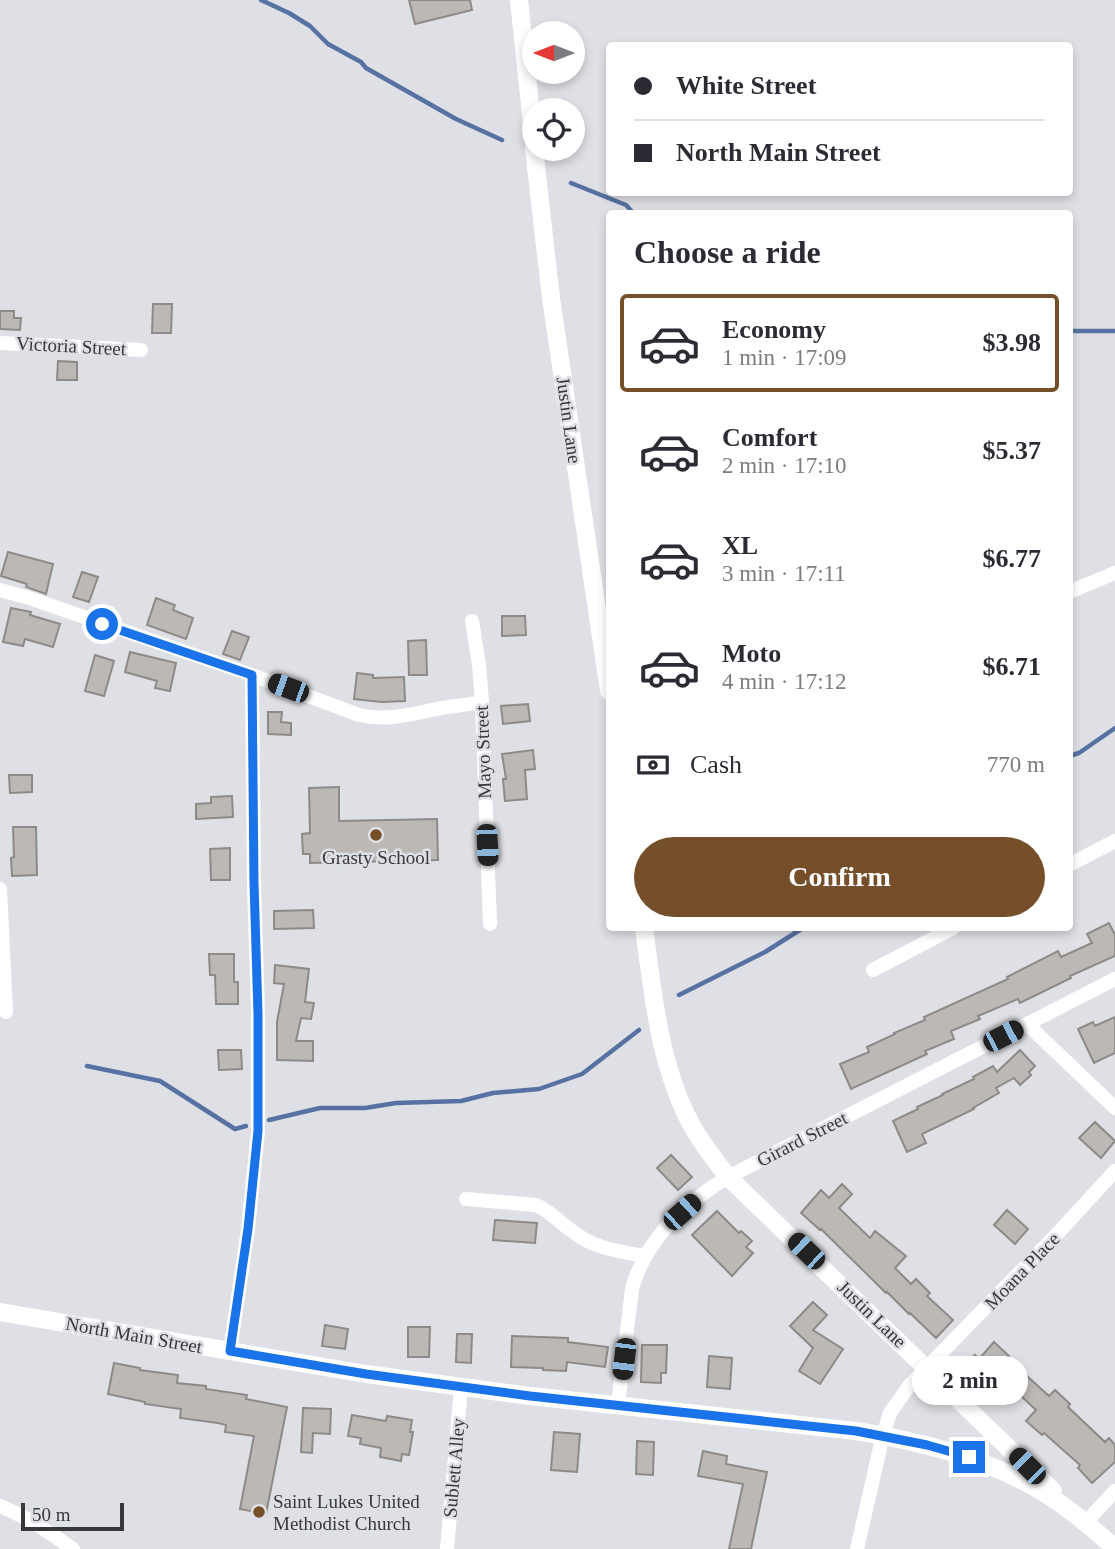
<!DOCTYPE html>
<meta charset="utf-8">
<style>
body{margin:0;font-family:"Times New Roman",serif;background:#f2f2f3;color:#2b2b33;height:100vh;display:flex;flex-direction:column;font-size:26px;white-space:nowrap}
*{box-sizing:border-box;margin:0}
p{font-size:23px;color:#7c7c81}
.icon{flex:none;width:38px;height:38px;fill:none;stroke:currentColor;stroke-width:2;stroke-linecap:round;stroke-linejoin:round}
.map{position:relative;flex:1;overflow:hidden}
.drawer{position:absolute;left:606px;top:210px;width:467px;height:721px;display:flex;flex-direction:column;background:#fff;border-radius:7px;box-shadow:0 4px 10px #0003}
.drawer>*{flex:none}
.guide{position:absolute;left:606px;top:42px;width:467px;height:154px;border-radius:7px;box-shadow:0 4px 10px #0003;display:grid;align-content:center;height:154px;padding:0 28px;background:#fff}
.needle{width:46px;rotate:270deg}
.fabs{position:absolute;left:522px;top:21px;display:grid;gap:14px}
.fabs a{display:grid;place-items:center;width:63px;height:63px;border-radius:50%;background:#fff;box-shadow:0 4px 10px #0003;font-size:35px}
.scale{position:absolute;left:21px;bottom:18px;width:103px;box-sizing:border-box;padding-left:7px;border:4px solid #37383a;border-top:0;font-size:19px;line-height:24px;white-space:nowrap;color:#37383a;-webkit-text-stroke:5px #dee0e5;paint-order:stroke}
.end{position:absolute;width:32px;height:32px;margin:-16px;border:9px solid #1a73e8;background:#fff;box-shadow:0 0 0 4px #fff}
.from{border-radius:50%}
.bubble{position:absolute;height:49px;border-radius:24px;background:#fff;box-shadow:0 4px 10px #0003;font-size:23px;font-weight:800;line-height:49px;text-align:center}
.car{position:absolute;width:21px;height:42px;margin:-21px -10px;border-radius:9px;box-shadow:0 0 5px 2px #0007;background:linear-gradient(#222 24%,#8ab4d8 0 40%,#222 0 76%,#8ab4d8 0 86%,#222 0)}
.guide b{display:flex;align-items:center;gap:24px;height:66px;font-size:26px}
.guide b+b{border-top:2px solid #e1e1e2}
.guide i{width:18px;height:18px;background:#2b2b33}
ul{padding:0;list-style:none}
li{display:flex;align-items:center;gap:21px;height:98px;margin:0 14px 10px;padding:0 14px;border:4px solid transparent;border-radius:7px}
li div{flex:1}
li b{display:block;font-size:26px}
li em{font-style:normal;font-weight:800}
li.active{border-color:#744f2a}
li>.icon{width:63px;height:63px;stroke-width:1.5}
h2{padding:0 28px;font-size:32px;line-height:84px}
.pay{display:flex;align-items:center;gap:18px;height:77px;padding:0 28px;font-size:26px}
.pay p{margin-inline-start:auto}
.action{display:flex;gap:14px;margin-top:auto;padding:14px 28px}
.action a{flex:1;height:80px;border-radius:42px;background:#744f2a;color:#fff;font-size:28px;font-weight:800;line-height:80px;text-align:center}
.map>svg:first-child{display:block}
</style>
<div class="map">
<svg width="1115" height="1549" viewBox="0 0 1115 1549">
<rect width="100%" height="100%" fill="#dee0e5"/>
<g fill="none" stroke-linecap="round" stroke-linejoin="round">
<!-- stream -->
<path stroke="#5772a2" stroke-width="4.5" d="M 261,0 L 289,13 L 310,26 L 328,44 L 361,62 L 366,68 L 456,119 L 502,140
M 571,183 L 626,205 L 634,214
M 1069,331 L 1115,331
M 1069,756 L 1079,753 L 1115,728
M 679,995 L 765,952 L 803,928
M 87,1066 L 160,1081 L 235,1129 L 246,1126
M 269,1120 L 320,1108 L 365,1108 L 396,1103 L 461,1101 L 493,1093 L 539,1089 L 582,1074 L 639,1030"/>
</g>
<!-- building -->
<path fill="#bcb8b5" stroke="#8d8a87" stroke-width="2" d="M 409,0 L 470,0 L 472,10 L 415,24 Z
M 153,304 L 172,304 L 171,333 L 152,333 Z
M 0,311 L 14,311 L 14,318 L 21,318 L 20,330 L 0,329 Z
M 58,361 L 77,362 L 77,380 L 57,380 Z
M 8,552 L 53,564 L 46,594 L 26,587 L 27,584 L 1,576 Z
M 82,572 L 98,577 L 89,602 L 73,597 Z
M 156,598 L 175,605 L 173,610 L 193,618 L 186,639 L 147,625 Z
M 11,608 L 31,612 L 30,615 L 60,624 L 53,647 L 25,639 L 23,646 L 3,642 Z
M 502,616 L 525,616 L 526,635 L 502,636 Z
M 232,631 L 249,637 L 240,660 L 223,654 Z
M 426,640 L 427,675 L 409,675 L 408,641 Z
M 130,652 L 176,663 L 170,691 L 155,688 L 157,681 L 125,672 Z
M 95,655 L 114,661 L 104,696 L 85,691 Z
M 357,673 L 373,675 L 373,678 L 404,677 L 405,701 L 382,702 L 354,699 Z
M 528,704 L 530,721 L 503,724 L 501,706 Z
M 268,712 L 282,712 L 281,722 L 291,723 L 291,735 L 268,734 Z
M 533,750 L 535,769 L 525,770 L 527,799 L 505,801 L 503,779 L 506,779 L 502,754 Z
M 9,775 L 32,775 L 32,792 L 10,793 Z
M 339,787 L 339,821 L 437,819 L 438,860 L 310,863 L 310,854 L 303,854 L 302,834 L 310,833 L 309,788 Z
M 232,796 L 233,817 L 196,819 L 196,804 L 211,803 L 211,797 Z
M 13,827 L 36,827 L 37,875 L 12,876 L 11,858 L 14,857 Z
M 230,848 L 230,880 L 211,880 L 210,849 Z
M 313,910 L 314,928 L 274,929 L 274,911 Z
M 1109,923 L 1115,935 L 1115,956 L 1070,976 L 1071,978 L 1020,1003 L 1018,999 L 978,1016 L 980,1019 L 951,1031 L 954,1039 L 925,1051 L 927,1054 L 851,1089 L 840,1064 L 869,1052 L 867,1047 L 895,1034 L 894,1033 L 925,1020 L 924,1017 L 1008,979 L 1007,977 L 1058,951 L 1061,957 L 1092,943 L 1087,934 Z
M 209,954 L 234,954 L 234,982 L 238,982 L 238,1004 L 216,1004 L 215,975 L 210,975 Z
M 275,965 L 309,969 L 305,1002 L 314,1003 L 311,1019 L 301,1018 L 296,1041 L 313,1041 L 313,1061 L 277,1060 L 277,1022 L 284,984 L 274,983 Z
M 1115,1017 L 1115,1053 L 1094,1063 L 1078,1029 L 1093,1022 L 1095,1026 Z
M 218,1050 L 241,1050 L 242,1069 L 219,1070 Z
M 1020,1050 L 1035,1066 L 1029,1072 L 1031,1075 L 1020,1085 L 1014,1078 L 996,1088 L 999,1093 L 973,1108 L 974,1109 L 922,1134 L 926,1143 L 907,1152 L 893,1121 L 918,1109 L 917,1107 L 943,1095 L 942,1094 L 974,1079 L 973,1077 L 993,1066 L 997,1072 Z
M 1095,1122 L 1115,1141 L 1101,1158 L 1079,1138 Z
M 671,1155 L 692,1177 L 678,1190 L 657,1168 Z
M 842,1184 L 852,1194 L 839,1208 L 870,1238 L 875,1231 L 906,1256 L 895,1268 L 911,1284 L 916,1279 L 930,1293 L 927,1296 L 953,1320 L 936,1338 L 910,1313 L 909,1314 L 887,1292 L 886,1293 L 821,1229 L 820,1230 L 801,1213 L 821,1190 L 829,1198 Z
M 1007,1210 L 1028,1229 L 1015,1244 L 994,1225 Z
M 717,1211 L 739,1233 L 741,1231 L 752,1241 L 746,1247 L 753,1253 L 732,1276 L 692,1235 Z
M 495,1220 L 537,1223 L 535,1243 L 493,1240 Z
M 813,1302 L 827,1315 L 813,1330 L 843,1349 L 820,1384 L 799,1371 L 813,1348 L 790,1326 Z
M 325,1325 L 348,1329 L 345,1349 L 322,1346 Z
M 408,1327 L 430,1327 L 429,1357 L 408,1357 Z
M 457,1334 L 472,1334 L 471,1363 L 456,1362 Z
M 512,1336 L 568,1338 L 568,1342 L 608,1347 L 605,1367 L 567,1362 L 566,1371 L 543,1370 L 543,1368 L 511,1367 Z
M 994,1342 L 1009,1356 L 1007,1358 L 1049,1396 L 1055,1390 L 1070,1404 L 1068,1407 L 1105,1442 L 1109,1438 L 1115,1445 L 1115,1462 L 1092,1483 L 1078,1468 L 1080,1465 L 1044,1433 L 1042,1435 L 1026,1421 L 1036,1410 L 1018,1393 L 1008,1404 L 965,1365 L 975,1355 L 979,1359 Z
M 642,1345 L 667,1345 L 666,1373 L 661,1373 L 661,1383 L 641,1382 Z
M 709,1356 L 732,1358 L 730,1389 L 707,1387 Z
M 114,1363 L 140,1368 L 140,1370 L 178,1375 L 177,1383 L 206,1386 L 206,1389 L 247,1395 L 246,1399 L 287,1407 L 266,1514 L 240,1509 L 254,1436 L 225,1432 L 226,1425 L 218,1423 L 180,1418 L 181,1409 L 145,1404 L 145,1402 L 108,1394 Z
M 303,1408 L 331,1409 L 330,1434 L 313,1433 L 312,1453 L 301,1452 Z
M 352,1415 L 386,1421 L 387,1416 L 412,1420 L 410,1432 L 413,1432 L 409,1455 L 402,1454 L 401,1461 L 380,1457 L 381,1448 L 360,1444 L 361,1438 L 348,1436 Z
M 554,1432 L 580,1434 L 577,1472 L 551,1470 Z
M 637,1441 L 654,1442 L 653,1475 L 636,1474 Z
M 703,1451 L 727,1456 L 726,1464 L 767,1472 L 751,1549 L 729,1549 L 743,1484 L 698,1476 Z"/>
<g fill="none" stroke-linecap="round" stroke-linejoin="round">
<!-- minor -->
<path stroke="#fff" stroke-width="14" d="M 0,343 L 141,350
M 0,590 L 29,598 L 252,675 L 359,715 C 387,721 408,715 437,709 C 451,706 467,705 482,702
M 1069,592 L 1115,573
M 472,621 L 479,664 L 482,702 L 490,924
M 1069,865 L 1115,841
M 0,889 L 6,1012
M 873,970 L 953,928
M 1027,1024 L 1115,1108
M 466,1199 L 536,1205 C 550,1211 559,1222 572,1231 C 595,1249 617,1251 645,1256
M 230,1351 L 248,1229 L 258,1131 L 258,1014 L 254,883 L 252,675
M 618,1405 L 632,1289 C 645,1240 686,1202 728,1177 L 1115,979
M 0,1506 C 27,1517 49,1532 73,1549
M 1086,1522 L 1115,1491
M 447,1549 L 461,1387
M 857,1549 L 883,1435 L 890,1413 L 909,1386 L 1057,1234 L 1115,1171"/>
<!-- major -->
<path stroke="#fff" stroke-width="18" d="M 519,0 L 534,143
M 534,149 L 551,298 L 609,691
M 644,928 C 653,994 659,1064 691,1124 C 701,1143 715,1160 728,1177 L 1053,1491
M 0,1312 L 366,1374 L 530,1396 L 856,1431 C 918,1441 979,1456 1034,1487 C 1063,1503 1090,1526 1115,1548"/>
</g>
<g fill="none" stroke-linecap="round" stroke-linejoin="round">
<!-- route -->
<path stroke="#1a73e8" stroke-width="9" d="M 102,624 L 252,675 L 254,883 L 258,1014 L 258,1131 L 248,1229 L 230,1351 L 366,1374 L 530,1396 L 856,1431 L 927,1445 L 969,1457"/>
</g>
<!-- markers -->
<g fill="#744f2a" stroke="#dee0e5" stroke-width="2.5">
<circle cx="376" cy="835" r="7"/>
<circle cx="259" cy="1512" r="7"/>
</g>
<g text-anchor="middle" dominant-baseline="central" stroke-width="5" stroke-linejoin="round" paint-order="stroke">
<!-- street labels -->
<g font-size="19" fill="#37383a" stroke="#dee0e5">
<text transform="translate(71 346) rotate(3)">Victoria Street</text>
<text transform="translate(569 420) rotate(82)">Justin Lane</text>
<text transform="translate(483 752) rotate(-92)">Mayo Street</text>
<text transform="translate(802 1139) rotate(-27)">Girard Street</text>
<text transform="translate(1022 1271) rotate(-46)">Moana Place</text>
<text transform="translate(872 1314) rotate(44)">Justin Lane</text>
<text transform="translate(134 1335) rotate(10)">North Main Street</text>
<text transform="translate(454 1468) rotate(-85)">Sublett Alley</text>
</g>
<!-- poi labels -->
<g font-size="19" fill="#37383a" stroke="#dee0e5">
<text x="376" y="857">Grasty School</text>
<text x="273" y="1501" text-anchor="start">Saint Lukes United<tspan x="273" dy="22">Methodist Church</tspan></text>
</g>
</g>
</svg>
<div class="fabs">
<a><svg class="needle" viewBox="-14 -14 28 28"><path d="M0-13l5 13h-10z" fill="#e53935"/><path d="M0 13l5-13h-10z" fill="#7c7c81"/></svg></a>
<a><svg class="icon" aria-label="locate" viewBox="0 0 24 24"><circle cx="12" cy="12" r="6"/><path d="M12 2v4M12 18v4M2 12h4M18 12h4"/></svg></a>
</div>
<div class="scale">50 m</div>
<i class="end from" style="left:102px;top:624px"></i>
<i class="end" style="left:969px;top:1457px"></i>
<div class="bubble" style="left:912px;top:1356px;width:116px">2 min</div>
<i class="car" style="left:288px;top:688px;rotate:290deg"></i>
<i class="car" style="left:487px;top:845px;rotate:177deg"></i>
<i class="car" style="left:1003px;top:1036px;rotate:63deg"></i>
<i class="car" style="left:682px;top:1212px;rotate:48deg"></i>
<i class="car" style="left:806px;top:1251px;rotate:314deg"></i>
<i class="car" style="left:624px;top:1359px;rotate:187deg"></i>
<i class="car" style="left:1027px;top:1466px;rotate:315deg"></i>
<div class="guide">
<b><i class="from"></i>White Street</b>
<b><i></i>North Main Street</b>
</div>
<section class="drawer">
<h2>Choose a ride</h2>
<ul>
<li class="active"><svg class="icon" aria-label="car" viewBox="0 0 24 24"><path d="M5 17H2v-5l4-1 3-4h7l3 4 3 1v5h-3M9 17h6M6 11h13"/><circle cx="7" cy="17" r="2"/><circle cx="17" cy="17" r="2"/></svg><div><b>Economy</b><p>1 min · 17:09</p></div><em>$3.98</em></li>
<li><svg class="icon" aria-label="car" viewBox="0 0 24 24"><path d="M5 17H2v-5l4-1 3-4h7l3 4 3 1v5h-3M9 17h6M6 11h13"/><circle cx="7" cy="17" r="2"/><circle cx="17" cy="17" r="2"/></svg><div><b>Comfort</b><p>2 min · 17:10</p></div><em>$5.37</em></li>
<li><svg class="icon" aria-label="car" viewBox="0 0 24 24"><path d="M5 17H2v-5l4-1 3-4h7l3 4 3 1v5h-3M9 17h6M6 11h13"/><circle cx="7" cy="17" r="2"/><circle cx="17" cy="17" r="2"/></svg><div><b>XL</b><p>3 min · 17:11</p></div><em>$6.77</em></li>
<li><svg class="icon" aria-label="car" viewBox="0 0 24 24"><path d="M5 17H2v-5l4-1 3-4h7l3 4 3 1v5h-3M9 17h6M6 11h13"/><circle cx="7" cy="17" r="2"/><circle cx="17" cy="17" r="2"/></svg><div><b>Moto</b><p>4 min · 17:12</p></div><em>$6.71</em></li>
</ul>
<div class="pay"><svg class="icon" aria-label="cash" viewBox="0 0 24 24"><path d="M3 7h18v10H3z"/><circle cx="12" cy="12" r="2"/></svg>Cash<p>770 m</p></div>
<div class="action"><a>Confirm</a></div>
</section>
</div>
